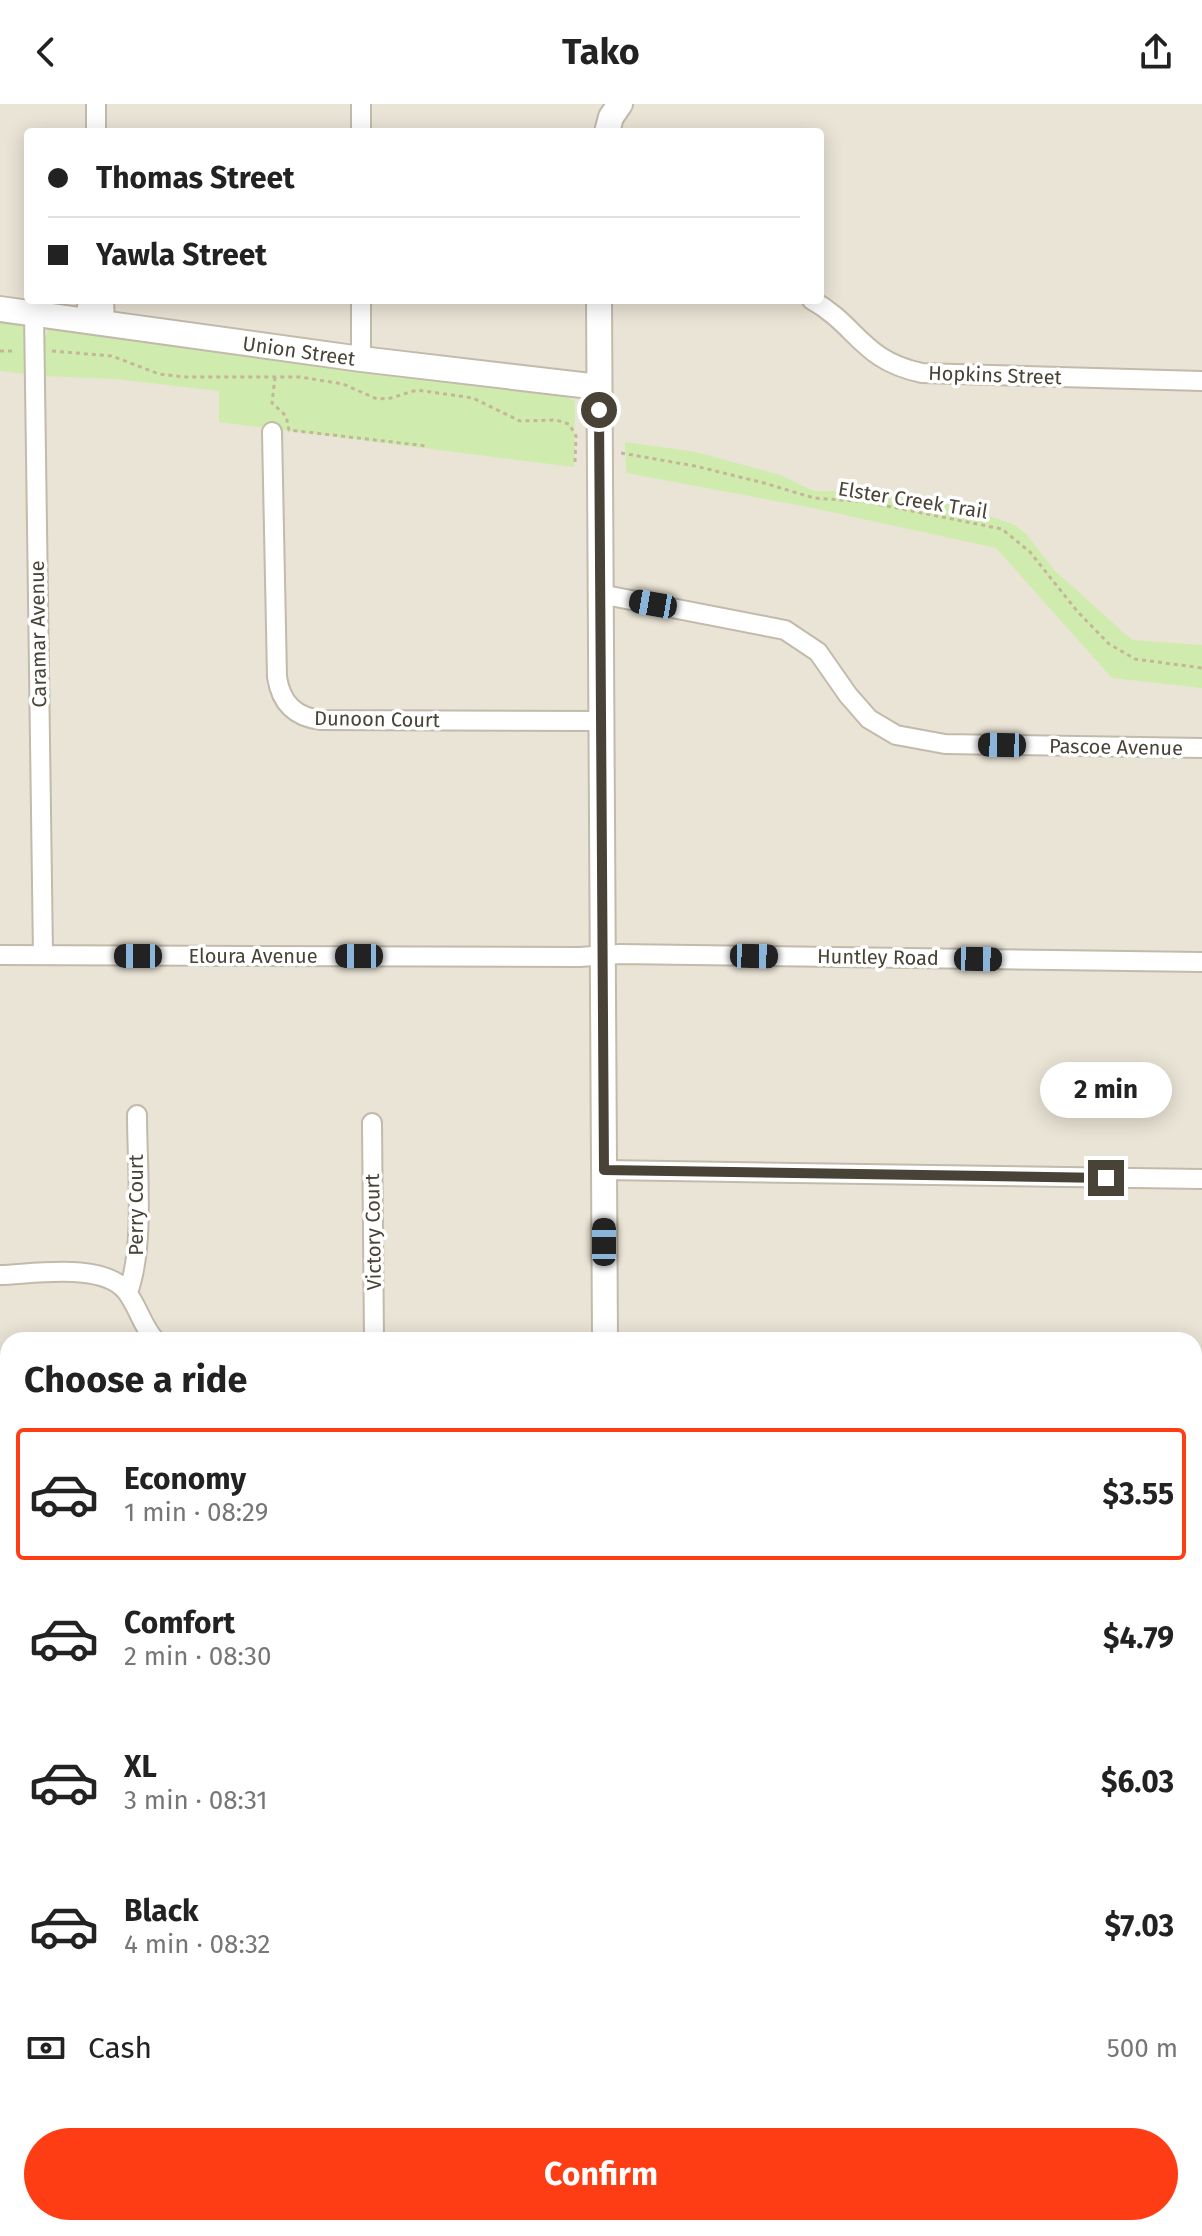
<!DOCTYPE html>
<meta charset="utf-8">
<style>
body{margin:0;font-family:"Fira Sans",sans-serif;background:#f2f2f2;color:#222;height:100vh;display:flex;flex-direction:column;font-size:30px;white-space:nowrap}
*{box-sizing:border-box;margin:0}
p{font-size:26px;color:#767676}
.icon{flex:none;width:44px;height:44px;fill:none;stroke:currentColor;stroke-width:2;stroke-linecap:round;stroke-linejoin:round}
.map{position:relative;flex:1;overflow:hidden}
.panel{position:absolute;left:0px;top:1228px;width:1202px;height:904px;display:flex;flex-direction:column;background:#fff;border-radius:24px 24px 0 0;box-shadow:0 4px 20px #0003}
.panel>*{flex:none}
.guide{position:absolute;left:24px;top:24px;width:800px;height:176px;border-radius:8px;box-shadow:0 4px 20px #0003;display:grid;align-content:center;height:176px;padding:0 24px;background:#fff}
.end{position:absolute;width:36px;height:36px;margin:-18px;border:10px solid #494236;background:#fff;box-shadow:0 0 0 4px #fff}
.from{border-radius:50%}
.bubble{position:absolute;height:56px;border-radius:28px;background:#fff;box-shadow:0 4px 20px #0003;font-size:26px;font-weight:700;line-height:56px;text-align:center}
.car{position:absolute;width:24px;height:48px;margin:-24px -12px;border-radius:10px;box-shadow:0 0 6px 2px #0007;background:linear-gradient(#222 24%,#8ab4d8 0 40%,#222 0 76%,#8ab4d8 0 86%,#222 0)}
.guide b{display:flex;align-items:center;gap:28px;height:76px;font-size:30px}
.guide b+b{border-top:2px solid #e0e0e0}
.guide i{width:20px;height:20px;background:#222}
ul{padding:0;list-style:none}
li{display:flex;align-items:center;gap:24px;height:132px;margin:0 16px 12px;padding:0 8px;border:4px solid transparent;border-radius:8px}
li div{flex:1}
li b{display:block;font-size:30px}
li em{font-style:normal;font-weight:700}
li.on{border-color:#ff3d15}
li>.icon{width:72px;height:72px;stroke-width:1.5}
h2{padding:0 24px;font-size:36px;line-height:96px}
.pay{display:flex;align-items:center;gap:20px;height:88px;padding:0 24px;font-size:30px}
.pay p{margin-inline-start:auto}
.cta{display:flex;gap:16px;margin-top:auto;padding:16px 24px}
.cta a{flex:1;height:92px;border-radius:48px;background:#ff3d15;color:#fff;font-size:32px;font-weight:700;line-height:92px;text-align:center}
header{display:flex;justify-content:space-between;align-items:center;height:104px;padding:0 24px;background:#fff;font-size:36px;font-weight:700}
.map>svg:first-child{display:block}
</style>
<header><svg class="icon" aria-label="back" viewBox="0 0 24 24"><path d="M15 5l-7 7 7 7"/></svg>Tako<svg class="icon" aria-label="share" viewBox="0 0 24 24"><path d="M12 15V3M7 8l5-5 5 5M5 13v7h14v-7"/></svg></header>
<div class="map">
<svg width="1202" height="2132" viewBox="0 0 1202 2132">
<rect width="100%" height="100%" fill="#f5f2e8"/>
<!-- residential -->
<path fill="#eae4d6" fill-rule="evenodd" d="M 0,0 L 1202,0 L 1202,1988 L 1194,1988 L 1194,1236 L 8,1236 L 8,1962 L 0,1962 ZM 28,28 L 820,28 L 820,196 L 28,196 Z
M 0,2013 L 8,2013 L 8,2124 L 585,2124 L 585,2132 L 0,2132 Z
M 1194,2039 L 1202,2039 L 1202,2132 L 635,2132 L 635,2124 L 1194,2124 Z"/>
<!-- green -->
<path fill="#cfecae" d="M 0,214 L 19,219 L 24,224 L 26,270 L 0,267 Z
M 56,223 L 115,234 L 563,291 L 575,297 L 574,363 L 219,318 L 219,287 L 115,275 L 43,272 L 43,235 L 49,225 Z
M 625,338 L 696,348 L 780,371 L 814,387 L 901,387 L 975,407 L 1015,421 L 1026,430 L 1055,467 L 1132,536 L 1202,541 L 1202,584 L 1112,574 L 996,444 L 808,403 L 626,369 Z"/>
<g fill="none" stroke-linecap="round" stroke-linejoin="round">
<defs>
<path id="minor" d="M 96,28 L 96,0
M 361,28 L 361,0
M 104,196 L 105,220
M 361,196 L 361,255
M 812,196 C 858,222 861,256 922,269 L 1202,277
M 34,209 L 43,851
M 85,217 L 88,196
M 272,328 L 277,573 C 281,599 295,613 321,616 L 601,617
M 600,490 L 785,526 L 818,548 L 848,591 L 869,615 L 896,631 L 945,640 L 1202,644
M 0,851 L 580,853 L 620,850 L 1202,858
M 372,1019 L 374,1236
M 604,1066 L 1202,1075
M 0,1171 C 34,1170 103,1158 126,1187 C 138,1202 142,1222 155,1236
M 128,1188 C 145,1143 137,1062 137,1011
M 1194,1298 L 1202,1298
M 0,1448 L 8,1448
M 1194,1520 L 1202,1520
M 1194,1755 L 1202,1753
M 296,2132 L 296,2124
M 1012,2132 L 1012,2124"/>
<path id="tertiary" d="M 607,28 L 611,13 L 620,0
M 599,196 L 605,1236
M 0,205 L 361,255 L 599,283
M 610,2132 L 610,2124"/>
<path id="secondary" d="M 0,1987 L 8,1987
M 1194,2013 L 1202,2013"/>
</defs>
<!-- minor casing -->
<use href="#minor" stroke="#c2baaa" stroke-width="22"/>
<!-- tertiary casing -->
<use href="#tertiary" stroke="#c2baaa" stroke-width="28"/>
<!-- secondary casing -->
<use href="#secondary" stroke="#d9c894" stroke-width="30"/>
<!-- path -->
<path stroke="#c5b69a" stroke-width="3" stroke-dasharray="4 4" stroke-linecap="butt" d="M 0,247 L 16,247
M 52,247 L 112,252 L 159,270 L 185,273 L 300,273 L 343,280 L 377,295 L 391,294 L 417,286 L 473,294 L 520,317 L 556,316 L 569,320 L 576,332 L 575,358 L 578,357
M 275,273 L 272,299 L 286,312 L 289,326 L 427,342
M 621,349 L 695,362 L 764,379 L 814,394 L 867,398 L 1002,425 L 1030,448 L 1077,507 L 1109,540 L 1135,555 L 1202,564"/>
<!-- minor -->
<use href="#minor" stroke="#fff" stroke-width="18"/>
<!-- tertiary -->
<use href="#tertiary" stroke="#fff" stroke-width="24"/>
<!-- secondary -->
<use href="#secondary" stroke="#fff3c8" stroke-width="26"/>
</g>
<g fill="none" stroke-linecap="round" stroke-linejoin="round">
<!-- route -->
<path stroke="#494236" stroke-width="10" d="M 599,306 L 604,1066 L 1106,1074"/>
</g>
<g text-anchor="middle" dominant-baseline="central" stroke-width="7" stroke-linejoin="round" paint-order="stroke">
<!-- street labels -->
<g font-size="20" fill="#494236" stroke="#fff">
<text transform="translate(299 247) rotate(8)">Union Street</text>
<text transform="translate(995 271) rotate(2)">Hopkins Street</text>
<text transform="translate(913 396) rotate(9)">Elster Creek Trail</text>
<text transform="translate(38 530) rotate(-91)">Caramar Avenue</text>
<text transform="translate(377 615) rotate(1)">Dunoon Court</text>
<text transform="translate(1116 643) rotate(1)">Pascoe Avenue</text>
<text x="253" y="852">Eloura Avenue</text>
<text transform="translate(878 853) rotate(1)">Huntley Road</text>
<text transform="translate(136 1101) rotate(-90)">Perry Court</text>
<text transform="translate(373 1128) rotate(-91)">Victory Court</text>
</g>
</g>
</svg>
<i class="end from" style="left:599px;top:306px"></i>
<i class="end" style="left:1106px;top:1074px"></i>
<div class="bubble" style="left:1040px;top:958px;width:132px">2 min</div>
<i class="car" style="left:653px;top:500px;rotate:280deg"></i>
<i class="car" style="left:1002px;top:641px;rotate:271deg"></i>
<i class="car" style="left:138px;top:852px;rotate:270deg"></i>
<i class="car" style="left:359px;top:852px;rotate:270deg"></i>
<i class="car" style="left:754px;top:852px;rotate:91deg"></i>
<i class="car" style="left:978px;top:855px;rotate:91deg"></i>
<i class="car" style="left:604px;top:1138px;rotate:0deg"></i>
<div class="guide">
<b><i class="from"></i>Thomas Street</b>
<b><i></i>Yawla Street</b>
</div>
<section class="panel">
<h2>Choose a ride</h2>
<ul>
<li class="on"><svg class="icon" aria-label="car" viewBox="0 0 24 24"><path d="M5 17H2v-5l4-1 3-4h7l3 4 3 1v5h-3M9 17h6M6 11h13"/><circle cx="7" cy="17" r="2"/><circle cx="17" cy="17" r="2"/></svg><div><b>Economy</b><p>1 min · 08:29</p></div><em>$3.55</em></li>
<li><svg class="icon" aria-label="car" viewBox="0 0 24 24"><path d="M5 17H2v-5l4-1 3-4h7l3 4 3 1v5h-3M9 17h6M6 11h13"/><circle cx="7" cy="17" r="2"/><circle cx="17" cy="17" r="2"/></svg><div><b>Comfort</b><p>2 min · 08:30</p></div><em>$4.79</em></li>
<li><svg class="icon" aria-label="car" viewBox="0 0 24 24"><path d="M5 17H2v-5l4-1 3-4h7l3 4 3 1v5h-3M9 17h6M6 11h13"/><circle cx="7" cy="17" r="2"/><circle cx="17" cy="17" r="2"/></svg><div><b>XL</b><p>3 min · 08:31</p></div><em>$6.03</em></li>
<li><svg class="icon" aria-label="car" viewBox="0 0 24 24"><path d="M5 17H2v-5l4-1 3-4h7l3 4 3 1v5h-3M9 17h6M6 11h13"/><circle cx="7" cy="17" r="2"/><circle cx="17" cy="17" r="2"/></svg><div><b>Black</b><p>4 min · 08:32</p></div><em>$7.03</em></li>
</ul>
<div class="pay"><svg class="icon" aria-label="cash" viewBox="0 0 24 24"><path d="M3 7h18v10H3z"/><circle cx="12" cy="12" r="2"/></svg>Cash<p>500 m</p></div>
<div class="cta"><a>Confirm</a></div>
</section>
</div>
